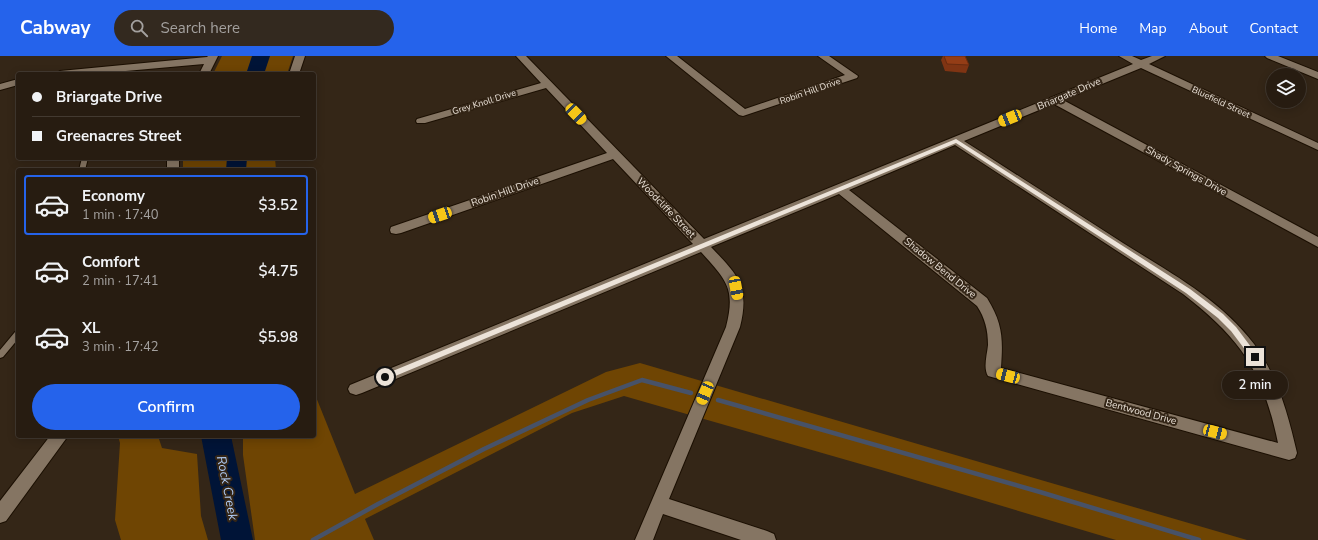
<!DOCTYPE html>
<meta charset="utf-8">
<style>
body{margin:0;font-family:"Nunito Sans",sans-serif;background:#33291f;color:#f1f3f6;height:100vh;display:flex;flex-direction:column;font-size:15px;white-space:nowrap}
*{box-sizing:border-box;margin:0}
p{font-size:13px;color:#a4a19f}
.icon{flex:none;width:22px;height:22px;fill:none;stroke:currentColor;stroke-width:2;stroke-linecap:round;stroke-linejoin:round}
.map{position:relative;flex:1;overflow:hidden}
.sheet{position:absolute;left:16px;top:112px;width:300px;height:270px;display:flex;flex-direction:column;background:#271c11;border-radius:4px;box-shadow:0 2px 10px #0003,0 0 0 1px #433a31}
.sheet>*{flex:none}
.hud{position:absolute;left:16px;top:16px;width:300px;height:88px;border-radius:4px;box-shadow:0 2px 10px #0003,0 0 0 1px #433a31;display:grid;align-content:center;height:88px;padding:0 16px;background:#271c11}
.fabs{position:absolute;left:1266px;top:12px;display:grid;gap:8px}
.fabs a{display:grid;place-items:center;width:40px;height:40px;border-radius:50%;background:#271c11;box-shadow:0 2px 10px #0003,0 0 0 1px #433a31;font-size:20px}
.end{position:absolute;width:18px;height:18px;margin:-9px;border:5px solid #ece3d9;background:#111;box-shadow:0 0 0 2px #111}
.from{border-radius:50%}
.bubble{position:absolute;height:28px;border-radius:14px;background:#271c11;box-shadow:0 2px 10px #0003,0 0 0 1px #433a31;font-size:13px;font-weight:600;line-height:28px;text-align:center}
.car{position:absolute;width:12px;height:24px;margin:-12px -6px;border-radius:5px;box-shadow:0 0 3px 1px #0007;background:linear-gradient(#f5c518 24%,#345 0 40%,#f5c518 0 76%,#345 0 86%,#f5c518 0)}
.hud b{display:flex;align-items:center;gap:14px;height:38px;font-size:15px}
.hud b+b{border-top:1px solid #433a31}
.hud i{width:10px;height:10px;background:#f1f3f6}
ul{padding:7px 0 0;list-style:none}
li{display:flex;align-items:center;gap:12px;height:60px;margin:0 8px 6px;padding:0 8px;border:2px solid transparent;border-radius:4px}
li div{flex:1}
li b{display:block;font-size:15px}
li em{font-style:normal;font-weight:600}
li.on{border-color:#2563eb}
li>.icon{width:36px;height:36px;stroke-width:1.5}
.cta{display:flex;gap:8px;margin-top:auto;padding:8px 16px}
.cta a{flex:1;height:46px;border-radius:24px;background:#2563eb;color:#fff;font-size:16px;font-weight:600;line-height:46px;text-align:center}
header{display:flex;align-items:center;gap:24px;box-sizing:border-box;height:56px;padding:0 20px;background:#2563eb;color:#fff}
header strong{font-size:19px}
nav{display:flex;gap:22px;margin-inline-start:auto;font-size:14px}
.search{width:280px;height:36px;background:#33291f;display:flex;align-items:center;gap:10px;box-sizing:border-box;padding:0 14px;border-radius:22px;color:#a4a19f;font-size:15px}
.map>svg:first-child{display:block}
</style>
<header>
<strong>Cabway</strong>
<div class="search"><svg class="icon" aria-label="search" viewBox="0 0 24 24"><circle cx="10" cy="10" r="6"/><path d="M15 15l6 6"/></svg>Search here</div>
<nav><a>Home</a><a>Map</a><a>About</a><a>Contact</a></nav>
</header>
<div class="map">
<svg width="1318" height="484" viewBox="0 0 1318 484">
<rect width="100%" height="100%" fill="#342617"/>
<!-- green -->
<path fill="#6f4503" d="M 222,0 L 293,0 L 287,18 L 213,18 Z
M 183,102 L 275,102 L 276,114 L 183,114 Z
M 640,307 L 1247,484 L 1116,484 L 885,415 L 624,340 L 572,357 L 365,463 L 374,484 L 255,484 L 243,399 L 243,380 L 314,380 L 314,336 L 355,438 L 606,316 Z
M 118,380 L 158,380 L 162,392 L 197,398 L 201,460 L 208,484 L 121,484 L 115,464 L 120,387 Z"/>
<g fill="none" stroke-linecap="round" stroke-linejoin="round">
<!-- stream -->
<path stroke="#475268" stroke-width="4.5" d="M 718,344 L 1040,436 L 1199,484
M 313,484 L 378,448 L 484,393 L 588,344 L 642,324 L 691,337"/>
<!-- river -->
<path fill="#001437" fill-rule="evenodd" d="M 252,0 L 270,0 L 264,18 L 246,18 Z
M 227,102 L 247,102 L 246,114 L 226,114 Z
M 201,380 L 231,380 L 253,484 L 221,484 Z"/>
<defs>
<path id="lane" d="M 82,102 L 88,102 L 85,114 L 79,114 Z
M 18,275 L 18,283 L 3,301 L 0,302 L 0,294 L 15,276 Z"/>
<path id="street" d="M 208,0 L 218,0 L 209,18 L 199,18 L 204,8 L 92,18 L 55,18 L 60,15 L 207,1 Z
M 295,0 L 305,0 L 299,18 L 289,18 Z
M 516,0 L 526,0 L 704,183 L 1133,8 L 1119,0 L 1132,0 L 1141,4 L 1152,0 L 1165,0 L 1149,8 L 1318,87 L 1318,94 L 1141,12 L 1063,44 L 1318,181 L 1318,191 L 1054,48 L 964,85 C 1017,119 1070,153 1123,187 C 1169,216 1220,243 1254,288 C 1278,321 1288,358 1297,397 L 1295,402 L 1289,404 L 988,320 C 983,312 987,299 988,289 C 988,274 985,262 977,250 L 839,138 L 711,191 C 738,219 750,231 740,271 L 669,443 L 767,475 L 774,478 L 776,484 L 741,484 L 663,458 L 653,484 L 635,484 L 726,271 C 736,232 726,224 701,196 L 362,337 L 356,339 L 350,337 L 348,333 L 350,329 L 693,188 L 613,103 L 401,177 L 396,178 L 391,177 L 390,174 L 391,171 L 607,97 L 546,32 L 425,67 L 417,67 L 416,65 L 417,63 L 541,27 ZM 955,89 L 1183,238 C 1241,283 1263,315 1278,387 L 1001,312 C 1003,283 1003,268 987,242 L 849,134 Z
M 666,0 L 677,0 L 745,53 L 845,19 L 818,0 L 829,0 L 858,20 L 857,22 L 743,60 L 739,59 Z
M 1265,0 L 1278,0 L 1318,16 L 1318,23 L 1267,2 Z
M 18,23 L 18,29 L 0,34 L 0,28 Z
M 167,102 L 179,102 L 179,114 L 167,114 Z
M 50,380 L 68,380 L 6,465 L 0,467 L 0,445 Z"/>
</defs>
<!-- lane casing -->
<use href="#lane" stroke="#1b0f02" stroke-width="2"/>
<!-- street casing -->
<use href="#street" stroke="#1b0f02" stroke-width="2"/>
<!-- lane -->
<use href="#lane" fill="#857563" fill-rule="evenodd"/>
<!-- street -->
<use href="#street" fill="#857563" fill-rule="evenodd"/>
</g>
<!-- wall -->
<path fill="#7f3413" d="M 943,0 L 965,0 L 969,9 L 966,17 L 945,15 L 941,4 Z"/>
<!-- building -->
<path fill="#943d16" stroke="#682b0f" d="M 944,0 L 965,0 L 969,9 L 947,8 Z"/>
<!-- route -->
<path fill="#ece3d9" d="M 956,83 L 1190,233 L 1223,258 L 1236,271 L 1257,299 L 1257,303 L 1252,303 L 1231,275 L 1218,262 L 1186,237 L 956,87 L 388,323 L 383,323 L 382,321 L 383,319 Z"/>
<g text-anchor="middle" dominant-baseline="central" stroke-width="4" stroke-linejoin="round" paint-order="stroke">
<!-- far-street labels -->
<g font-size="9" fill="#ece3d9" stroke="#342617">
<text transform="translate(810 35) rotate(-19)">Robin Hill Drive</text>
<text transform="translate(484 46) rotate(-17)">Grey Knoll Drive</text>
<text transform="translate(1221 46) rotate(25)">Bluefield Street</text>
</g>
<!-- street labels -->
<g font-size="10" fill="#ece3d9" stroke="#342617">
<text transform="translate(1069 38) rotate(-23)">Briargate Drive</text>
<text transform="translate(1186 115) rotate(29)">Shady Springs Drive</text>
<text transform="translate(505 136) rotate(-19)">Robin Hill Drive</text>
<text transform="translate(666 152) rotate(46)">Woodcliffe Street</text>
<text transform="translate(940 212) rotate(39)">Shadow Bend Drive</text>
<text transform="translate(1141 356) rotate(15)">Bentwood Drive</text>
</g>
<!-- near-water labels -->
<g font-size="13" font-style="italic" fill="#aec9f1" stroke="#342617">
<text transform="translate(227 432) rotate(79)">Rock Creek</text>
</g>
</g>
</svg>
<div class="fabs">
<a><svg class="icon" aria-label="layers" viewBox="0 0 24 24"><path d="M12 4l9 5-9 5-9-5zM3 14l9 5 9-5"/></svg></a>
</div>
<i class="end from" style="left:385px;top:321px"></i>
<i class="end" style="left:1255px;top:301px"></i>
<div class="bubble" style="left:1222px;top:315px;width:66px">2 min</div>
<i class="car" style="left:576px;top:58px;rotate:136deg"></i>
<i class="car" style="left:1010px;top:62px;rotate:248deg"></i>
<i class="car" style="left:440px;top:159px;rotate:251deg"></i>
<i class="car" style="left:736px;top:232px;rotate:169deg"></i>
<i class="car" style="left:1008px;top:320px;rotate:285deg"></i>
<i class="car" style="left:705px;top:337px;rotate:203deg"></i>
<i class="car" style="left:1215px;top:376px;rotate:105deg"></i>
<div class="hud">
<b><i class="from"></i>Briargate Drive</b>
<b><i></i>Greenacres Street</b>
</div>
<section class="sheet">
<ul>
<li class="on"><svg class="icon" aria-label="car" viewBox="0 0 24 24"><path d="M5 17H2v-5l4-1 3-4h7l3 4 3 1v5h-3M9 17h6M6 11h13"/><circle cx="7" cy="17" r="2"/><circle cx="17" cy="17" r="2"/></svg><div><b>Economy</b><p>1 min · 17:40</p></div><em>$3.52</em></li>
<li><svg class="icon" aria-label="car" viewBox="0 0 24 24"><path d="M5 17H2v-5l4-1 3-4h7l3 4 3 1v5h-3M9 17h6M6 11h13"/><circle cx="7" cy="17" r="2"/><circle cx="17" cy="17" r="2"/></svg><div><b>Comfort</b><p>2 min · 17:41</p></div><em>$4.75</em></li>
<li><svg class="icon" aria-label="car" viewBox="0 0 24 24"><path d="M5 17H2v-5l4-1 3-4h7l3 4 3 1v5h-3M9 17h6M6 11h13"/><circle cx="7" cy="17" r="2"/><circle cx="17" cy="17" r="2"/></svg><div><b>XL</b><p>3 min · 17:42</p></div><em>$5.98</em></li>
</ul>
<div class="cta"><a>Confirm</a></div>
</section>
</div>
